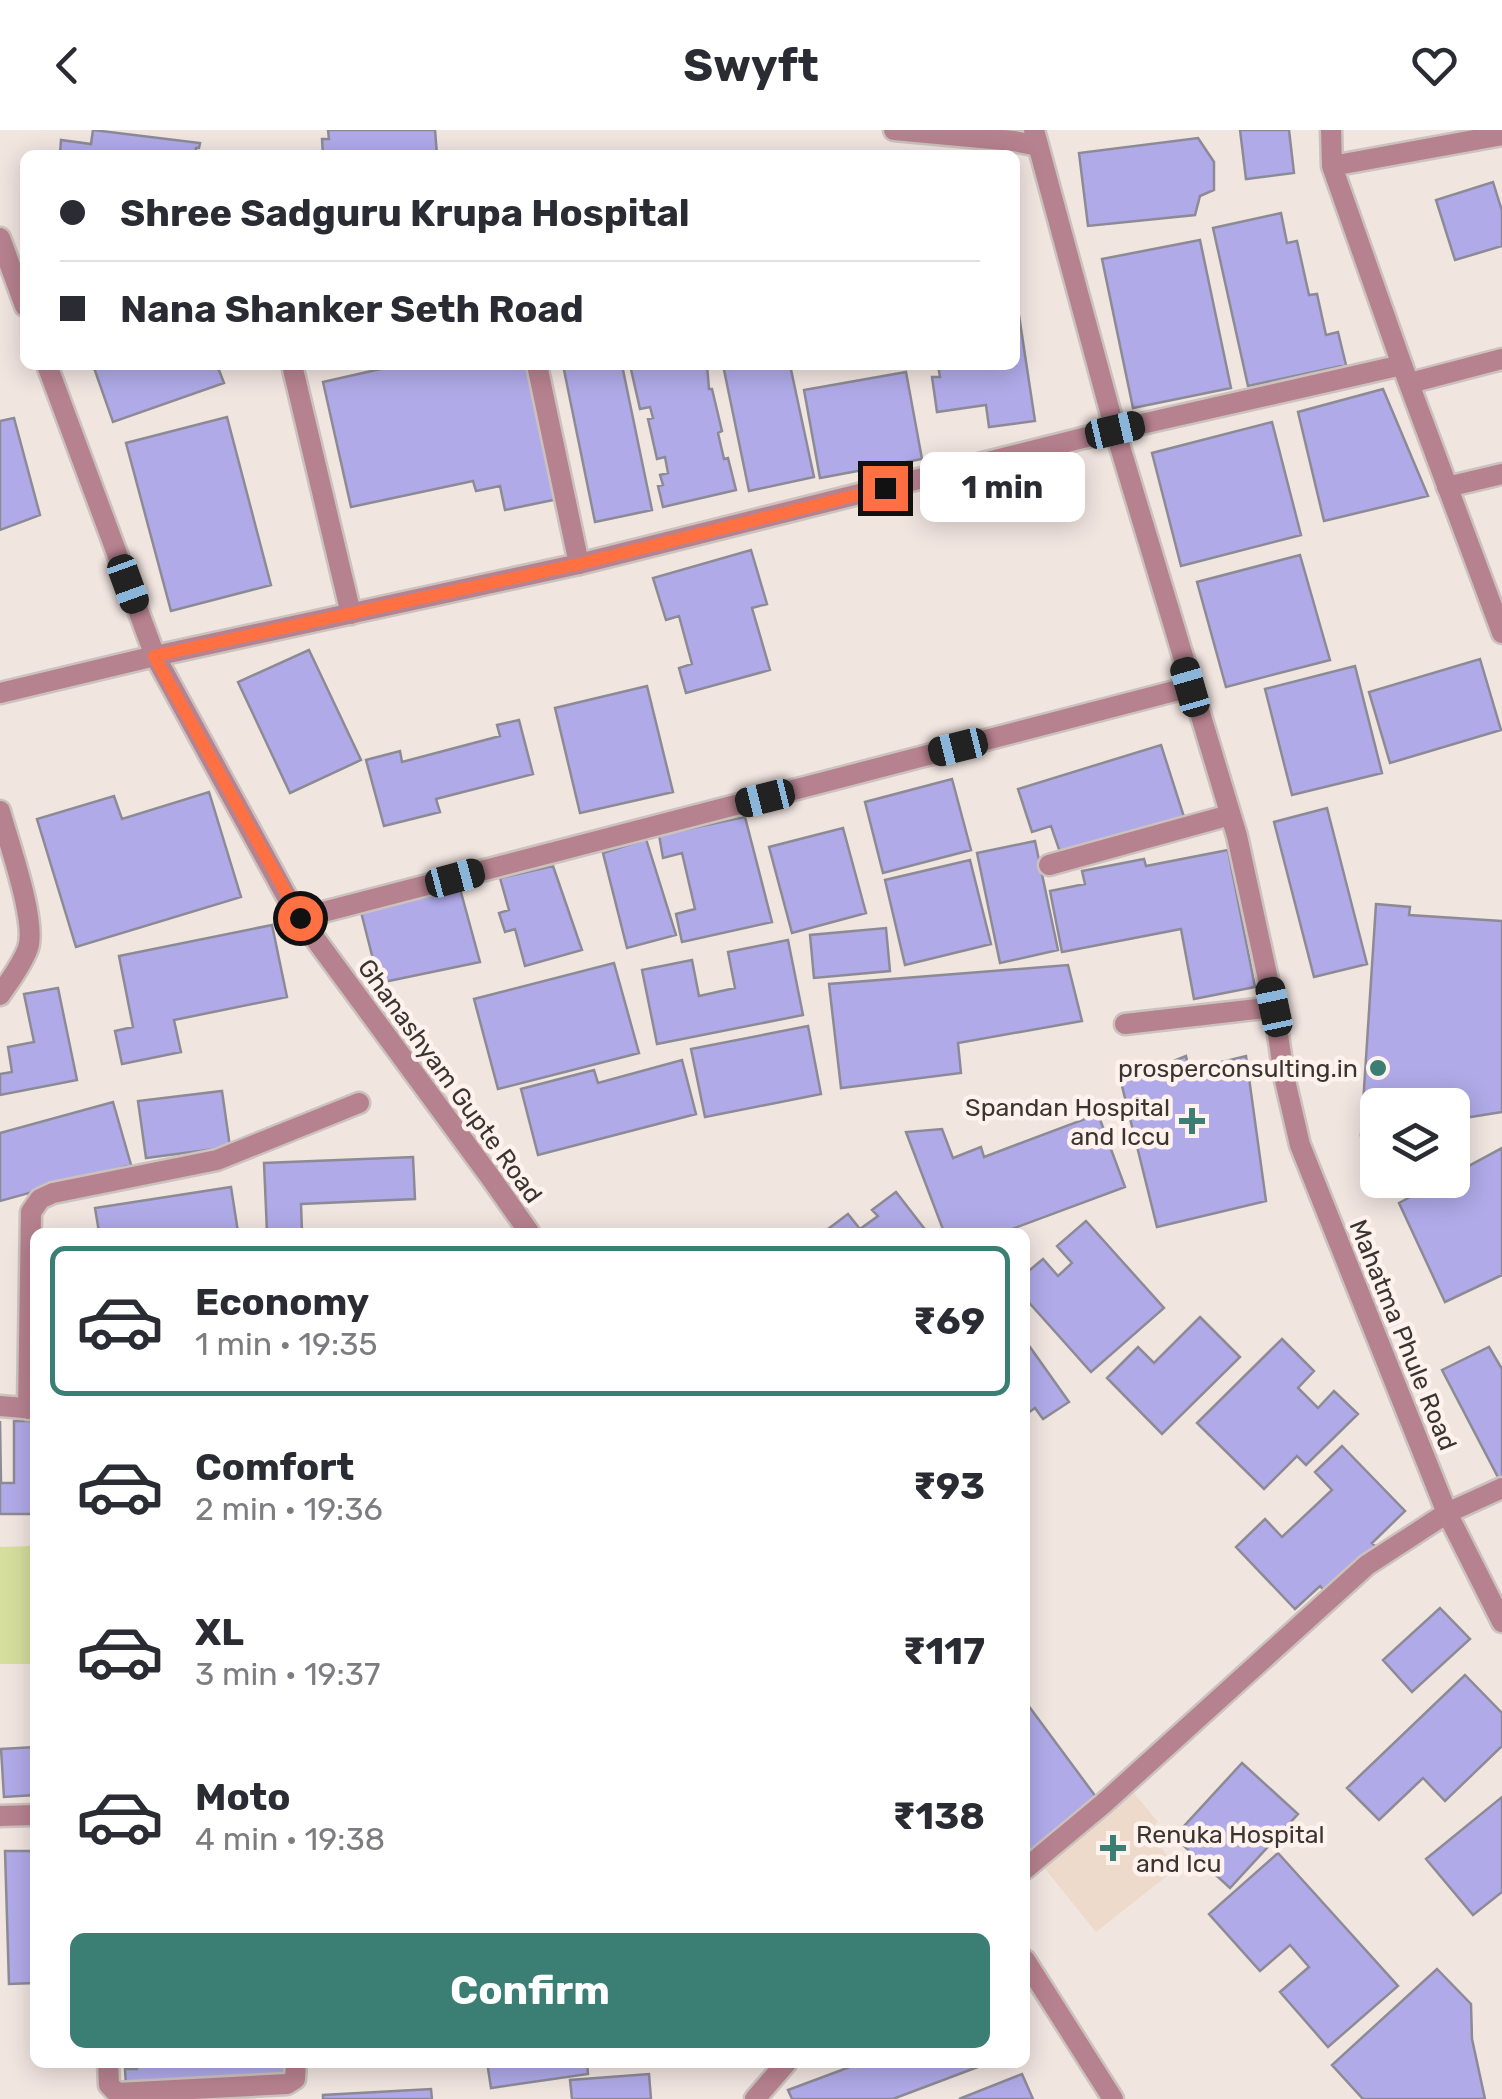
<!DOCTYPE html>
<meta charset="utf-8">
<style>
body{margin:0;font-family:Rubik,sans-serif;background:#f7f7f7;color:#2b2b33;height:100vh;display:flex;flex-direction:column;font-size:38px;white-space:nowrap}
*{box-sizing:border-box;margin:0}
p{font-size:32px;color:#7c7c81}
.icon{flex:none;width:55px;height:55px;fill:none;stroke:currentColor;stroke-width:2;stroke-linecap:round;stroke-linejoin:round}
.map{position:relative;flex:1;overflow:hidden}
.sheet{position:absolute;left:30px;top:1098px;width:1000px;height:840px;display:flex;flex-direction:column;background:#fff;border-radius:15px;box-shadow:0 5px 25px #0003}
.sheet>*{flex:none}
.banner{position:absolute;left:20px;top:20px;width:1000px;height:220px;border-radius:15px;box-shadow:0 5px 25px #0003;display:grid;align-content:center;height:220px;padding:0 40px;background:#fff}
.controls{position:absolute;left:1360px;top:958px;display:grid;gap:20px}
.controls a{display:grid;place-items:center;width:110px;height:110px;border-radius:15px;background:#fff;box-shadow:0 5px 25px #0003;font-size:50px}
.end{position:absolute;width:45px;height:45px;margin:-22px;border:12px solid #ff7043;background:#111;box-shadow:0 0 0 5px #111}
.from{border-radius:50%}
.bubble{position:absolute;height:70px;border-radius:15px;background:#fff;box-shadow:0 5px 25px #0003;font-size:32px;font-weight:700;line-height:70px;text-align:center}
.car{position:absolute;width:30px;height:60px;margin:-30px -15px;border-radius:12px;box-shadow:0 0 8px 2px #0007;background:linear-gradient(#222 24%,#8ab4d8 0 40%,#222 0 76%,#8ab4d8 0 86%,#222 0)}
.banner b{display:flex;align-items:center;gap:35px;height:95px;font-size:38px}
.banner b+b{border-top:2px solid #e1e1e2}
.banner i{width:25px;height:25px;background:#2b2b33}
ul{padding:18px 0 0;list-style:none}
li{display:flex;align-items:center;gap:30px;height:150px;margin:0 20px 15px;padding:0 20px;border:5px solid transparent;border-radius:15px}
li div{flex:1}
li b{display:block;font-size:38px}
li em{font-style:normal;font-weight:700}
li.current{border-color:#3b7f74}
li>.icon{width:90px;height:90px;stroke-width:1.5}
.cta{display:flex;gap:20px;margin-top:auto;padding:20px 40px}
.cta a{flex:1;height:115px;border-radius:15px;background:#3b7f74;color:#fff;font-size:40px;font-weight:700;line-height:115px;text-align:center}
header{display:flex;justify-content:space-between;align-items:center;height:130px;padding:0 40px;background:#fff;font-size:45px;font-weight:700}
.map>svg:first-child{display:block}
</style>
<header><svg class="icon" aria-label="back" viewBox="0 0 24 24"><path d="M15 5l-7 7 7 7"/></svg>Swyft<svg class="icon" aria-label="heart" viewBox="0 0 24 24"><path d="M12 20l-8-8c-3-5 5-10 8-4 3-6 11-1 8 4z"/></svg></header>
<div class="map">
<svg width="1502" height="1969" viewBox="0 0 1502 1969">
<rect width="100%" height="100%" fill="#f1e5e0"/>
<!-- medical -->
<path fill="#eedacb" d="M 1134,1663 L 1158,1692 L 1148,1701 L 1177,1738 L 1096,1802 L 1042,1735 Z"/>
<!-- green -->
<path fill="#d6de9e" d="M 34,1416 L 35,1534 L 0,1534 L 0,1417 Z"/>
<!-- building -->
<path fill="#b0aae9" stroke="#8c8b95" stroke-width="2.5" d="M 93,0 L 200,13 L 199,18 L 196,18 L 195,25 L 60,25 L 61,10 L 91,14 Z
M 328,0 L 435,0 L 437,25 L 323,25 L 322,9 L 329,9 Z
M 1240,0 L 1289,0 L 1294,43 L 1246,49 Z
M 1198,8 L 1214,32 L 1214,60 L 1200,66 L 1195,85 L 1088,96 L 1079,23 Z
M 1493,52 L 1502,81 L 1502,116 L 1455,130 L 1436,70 Z
M 1281,83 L 1287,113 L 1297,111 L 1309,165 L 1317,164 L 1326,205 L 1338,202 L 1346,235 L 1248,256 L 1213,98 Z
M 1200,110 L 1231,258 L 1133,278 L 1102,129 Z
M 1015,159 L 1035,291 L 989,297 L 986,275 L 937,282 L 932,247 L 940,247 L 938,235 L 1015,235 Z
M 93,235 L 217,235 L 224,253 L 113,292 Z
M 398,235 L 528,235 L 558,369 L 505,380 L 500,356 L 476,361 L 473,351 L 351,377 L 323,252 Z
M 563,235 L 622,235 L 652,380 L 595,392 Z
M 630,235 L 707,235 L 709,259 L 712,259 L 722,301 L 718,303 L 724,329 L 728,328 L 736,360 L 663,377 L 658,356 L 663,355 L 660,345 L 668,343 L 665,327 L 657,329 L 648,289 L 653,288 L 650,277 L 640,279 Z
M 723,235 L 790,235 L 814,347 L 749,361 Z
M 906,242 L 922,329 L 820,348 L 804,260 Z
M 1383,259 L 1428,366 L 1324,391 L 1298,282 Z
M 227,287 L 271,455 L 171,481 L 126,313 Z
M 14,288 L 40,385 L 0,400 L 0,291 Z
M 1272,292 L 1301,405 L 1181,436 L 1152,323 Z
M 751,420 L 767,474 L 752,478 L 770,540 L 686,563 L 679,538 L 692,534 L 679,486 L 666,490 L 653,448 Z
M 1300,425 L 1330,530 L 1226,557 L 1197,452 Z
M 309,520 L 361,630 L 290,663 L 238,552 Z
M 1480,529 L 1501,600 L 1390,633 L 1369,562 Z
M 1355,536 L 1382,643 L 1292,665 L 1265,559 Z
M 647,556 L 673,662 L 580,683 L 555,578 Z
M 519,590 L 533,644 L 436,669 L 440,682 L 384,696 L 366,630 L 400,621 L 402,632 L 500,606 L 497,595 Z
M 1161,615 L 1184,687 L 1061,725 L 1051,696 L 1032,702 L 1018,659 Z
M 952,649 L 971,720 L 883,743 L 865,672 Z
M 209,662 L 241,767 L 76,817 L 37,689 L 114,666 L 122,689 Z
M 1327,678 L 1367,834 L 1314,847 L 1274,692 Z
M 745,687 L 772,792 L 682,812 L 676,784 L 695,779 L 682,723 L 663,728 L 659,705 Z
M 843,698 L 866,783 L 792,803 L 769,717 Z
M 646,709 L 676,805 L 627,818 L 603,723 Z
M 1035,711 L 1058,820 L 1000,833 L 977,723 Z
M 1228,720 L 1255,857 L 1194,869 L 1181,799 L 1062,822 L 1050,761 L 1085,754 L 1082,741 L 1144,729 L 1146,736 Z
M 970,730 L 991,814 L 905,835 L 885,750 Z
M 553,736 L 582,820 L 525,836 L 515,799 L 505,802 L 499,783 L 509,780 L 500,748 Z
M 459,755 L 480,832 L 379,853 L 361,782 Z
M 1376,774 L 1410,777 L 1409,785 L 1502,791 L 1502,982 L 1452,990 L 1452,975 L 1378,975 L 1378,1002 L 1361,1005 Z
M 272,795 L 287,867 L 174,890 L 181,922 L 122,934 L 115,901 L 133,897 L 119,826 Z
M 886,798 L 890,841 L 814,848 L 810,805 Z
M 788,810 L 803,885 L 657,914 L 642,840 L 692,830 L 699,866 L 735,858 L 728,822 Z
M 614,833 L 639,923 L 498,959 L 474,869 Z
M 1068,835 L 1082,891 L 958,913 L 961,943 L 841,958 L 829,854 Z
M 58,858 L 77,950 L 0,965 L 0,944 L 12,942 L 8,917 L 34,912 L 24,864 Z
M 808,896 L 821,964 L 705,987 L 691,919 Z
M 1186,926 L 1189,940 L 1246,926 L 1266,1071 L 1157,1097 L 1121,952 Z
M 682,930 L 696,984 L 538,1025 L 521,959 L 594,940 L 598,953 Z
M 222,961 L 230,1017 L 146,1028 L 138,971 Z
M 113,972 L 131,1035 L 0,1071 L 0,1003 Z
M 1098,984 L 1125,1057 L 1004,1102 L 944,1102 L 906,1002 L 942,999 L 953,1028 L 981,1017 L 984,1027 Z
M 1502,1018 L 1502,1145 L 1445,1172 L 1399,1073 L 1442,1050 L 1452,1050 L 1452,1045 Z
M 413,1027 L 415,1069 L 301,1074 L 302,1102 L 267,1102 L 264,1033 Z
M 231,1057 L 238,1102 L 99,1102 L 95,1078 Z
M 896,1062 L 927,1102 L 824,1102 L 848,1084 L 860,1099 L 878,1086 L 872,1080 Z
M 1086,1091 L 1164,1178 L 1091,1242 L 1025,1168 L 1025,1144 L 1043,1129 L 1058,1146 L 1072,1133 L 1057,1116 Z
M 1200,1187 L 1240,1227 L 1162,1304 L 1107,1248 L 1138,1217 L 1154,1233 Z
M 1282,1209 L 1314,1241 L 1298,1258 L 1318,1278 L 1334,1261 L 1358,1284 L 1306,1335 L 1297,1326 L 1264,1359 L 1197,1293 Z
M 1025,1210 L 1069,1272 L 1043,1289 L 1035,1278 L 1025,1285 Z
M 1489,1217 L 1502,1239 L 1502,1350 L 1500,1351 L 1442,1240 Z
M 0,1291 L 1,1353 L 14,1353 L 14,1291 L 35,1291 L 35,1384 L 0,1384 Z
M 1342,1316 L 1405,1381 L 1372,1413 L 1377,1418 L 1328,1465 L 1320,1456 L 1295,1479 L 1236,1417 L 1265,1389 L 1282,1407 L 1332,1360 L 1315,1342 Z
M 1440,1478 L 1470,1509 L 1412,1562 L 1383,1530 Z
M 1465,1545 L 1502,1583 L 1502,1616 L 1445,1671 L 1423,1648 L 1379,1690 L 1347,1658 Z
M 1025,1571 L 1099,1671 L 1026,1724 L 1025,1723 Z
M 35,1617 L 35,1665 L 4,1667 L 1,1619 Z
M 1242,1633 L 1298,1684 L 1230,1758 L 1174,1707 Z
M 1502,1667 L 1502,1762 L 1473,1785 L 1426,1729 Z
M 5,1721 L 35,1721 L 35,1853 L 9,1854 Z
M 1278,1723 L 1398,1856 L 1328,1917 L 1280,1862 L 1309,1837 L 1290,1815 L 1260,1841 L 1209,1784 Z
M 1437,1839 L 1471,1874 L 1472,1909 L 1485,1969 L 1363,1969 L 1332,1935 Z
M 137,1932 L 285,1932 L 286,1944 L 126,1956 L 125,1939 L 137,1939 Z
M 487,1932 L 587,1932 L 588,1944 L 491,1958 Z
M 863,1932 L 991,1932 L 893,1969 L 792,1969 L 788,1960 Z
M 649,1944 L 651,1969 L 572,1969 L 570,1950 Z
M 1022,1944 L 1033,1969 L 959,1969 Z
M 431,1959 L 432,1969 L 323,1969 L 323,1965 Z"/>
<g fill="none" stroke-linecap="round" stroke-linejoin="round">
<defs>
<path id="service" d="M 294,235 L 293,239 L 351,484
M 537,235 L 579,434"/>
<path id="minor" d="M 894,0 L 1014,11 L 1038,16
M 1331,0 L 1332,36 L 1402,235
M 1332,36 L 1502,5
M 0,108 L 25,176
M 47,235 L 155,526 L 294,780 L 491,1048 L 529,1102
M 1410,253 L 1502,229
M 1115,300 L 1237,706 L 1274,877 L 1284,946 L 1300,1015 L 1447,1383 L 1502,1492
M 1447,357 L 1502,344
M 0,681 C 8,711 37,791 28,818 C 22,835 10,850 0,865
M 1049,735 L 1230,685
M 300,788 L 1190,557
M 1125,894 L 1274,877
M 0,1276 L 35,1279
M 28,1279 L 31,1082 L 40,1069 L 53,1063 L 217,1030 L 359,973
M 0,1686 L 35,1685
M 1025,1739 L 1103,1674 L 1367,1435 L 1447,1383 L 1502,1358
M 1025,1830 L 1113,1969
M 108,1932 L 109,1955 L 117,1963 L 287,1954 L 295,1949 L 296,1932
M 755,1969 L 787,1932"/>
<path id="tertiary" d="M 1034,0 L 1115,300
M 0,563 L 155,526 L 579,434 L 1115,300 L 1402,235 L 1502,503"/>
</defs>
<!-- service casing -->
<use href="#service" stroke="#ccc2bd" stroke-width="25"/>
<!-- minor casing -->
<use href="#minor" stroke="#ccc2bd" stroke-width="25"/>
<!-- tertiary casing -->
<use href="#tertiary" stroke="#ccc2bd" stroke-width="25"/>
<!-- service -->
<use href="#service" stroke="#b7828f" stroke-width="20"/>
<!-- minor -->
<use href="#minor" stroke="#b7828f" stroke-width="20"/>
<!-- tertiary -->
<use href="#tertiary" stroke="#b7828f" stroke-width="20"/>
</g>
<g fill="none" stroke-linecap="round" stroke-linejoin="round">
<!-- route -->
<path stroke="#ff7043" stroke-width="12" d="M 300,788 L 154,526 L 579,434 L 885,358"/>
</g>
<!-- markers -->
<g fill="#3b7f74" stroke="#fff2ed" stroke-width="4">
<circle cx="1378" cy="938" r="10"/>
<path d="M1187 976h10v10h10v10h-10v10h-10v-10h-10v-10h10z"/>
<path d="M1108 1703h10v10h10v10h-10v10h-10v-10h-10v-10h10z"/>
</g>
<g text-anchor="middle" dominant-baseline="central" stroke-width="9" stroke-linejoin="round" paint-order="stroke">
<!-- poi labels -->
<g font-size="25" fill="#3a3533" stroke="#fff2ed" text-anchor="end">
<text x="1358" y="938">prosperconsulting.in</text>
<text x="1170" y="977">Spandan Hospital<tspan x="1170" dy="29">and Iccu</tspan></text>
<text x="1136" y="1704" text-anchor="start">Renuka Hospital<tspan x="1136" dy="29">and Icu</tspan></text>
</g>
<!-- street labels -->
<g font-size="25" fill="#3a3533" stroke="#fff2ed">
<text transform="translate(450 951) rotate(54)">Ghanashyam Gupte Road</text>
<text transform="translate(1403 1205) rotate(68)">Mahatma Phule Road</text>
</g>
</g>
</svg>
<div class="controls">
<a><svg class="icon" aria-label="layers" viewBox="0 0 24 24"><path d="M12 4l9 5-9 5-9-5zM3 14l9 5 9-5"/></svg></a>
</div>
<i class="end from" style="left:300px;top:788px"></i>
<i class="end" style="left:885px;top:358px"></i>
<div class="bubble" style="left:920px;top:322px;width:165px">1 min</div>
<i class="car" style="left:1115px;top:300px;rotate:77deg"></i>
<i class="car" style="left:128px;top:454px;rotate:160deg"></i>
<i class="car" style="left:1190px;top:557px;rotate:344deg"></i>
<i class="car" style="left:958px;top:617px;rotate:256deg"></i>
<i class="car" style="left:765px;top:668px;rotate:256deg"></i>
<i class="car" style="left:455px;top:748px;rotate:75deg"></i>
<i class="car" style="left:1274px;top:877px;rotate:348deg"></i>
<div class="banner">
<b><i class="from"></i>Shree Sadguru Krupa Hospital</b>
<b><i></i>Nana Shanker Seth Road</b>
</div>
<section class="sheet">
<ul>
<li class="current"><svg class="icon" aria-label="car" viewBox="0 0 24 24"><path d="M5 17H2v-5l4-1 3-4h7l3 4 3 1v5h-3M9 17h6M6 11h13"/><circle cx="7" cy="17" r="2"/><circle cx="17" cy="17" r="2"/></svg><div><b>Economy</b><p>1 min · 19:35</p></div><em>₹69</em></li>
<li><svg class="icon" aria-label="car" viewBox="0 0 24 24"><path d="M5 17H2v-5l4-1 3-4h7l3 4 3 1v5h-3M9 17h6M6 11h13"/><circle cx="7" cy="17" r="2"/><circle cx="17" cy="17" r="2"/></svg><div><b>Comfort</b><p>2 min · 19:36</p></div><em>₹93</em></li>
<li><svg class="icon" aria-label="car" viewBox="0 0 24 24"><path d="M5 17H2v-5l4-1 3-4h7l3 4 3 1v5h-3M9 17h6M6 11h13"/><circle cx="7" cy="17" r="2"/><circle cx="17" cy="17" r="2"/></svg><div><b>XL</b><p>3 min · 19:37</p></div><em>₹117</em></li>
<li><svg class="icon" aria-label="car" viewBox="0 0 24 24"><path d="M5 17H2v-5l4-1 3-4h7l3 4 3 1v5h-3M9 17h6M6 11h13"/><circle cx="7" cy="17" r="2"/><circle cx="17" cy="17" r="2"/></svg><div><b>Moto</b><p>4 min · 19:38</p></div><em>₹138</em></li>
</ul>
<div class="cta"><a>Confirm</a></div>
</section>
</div>
